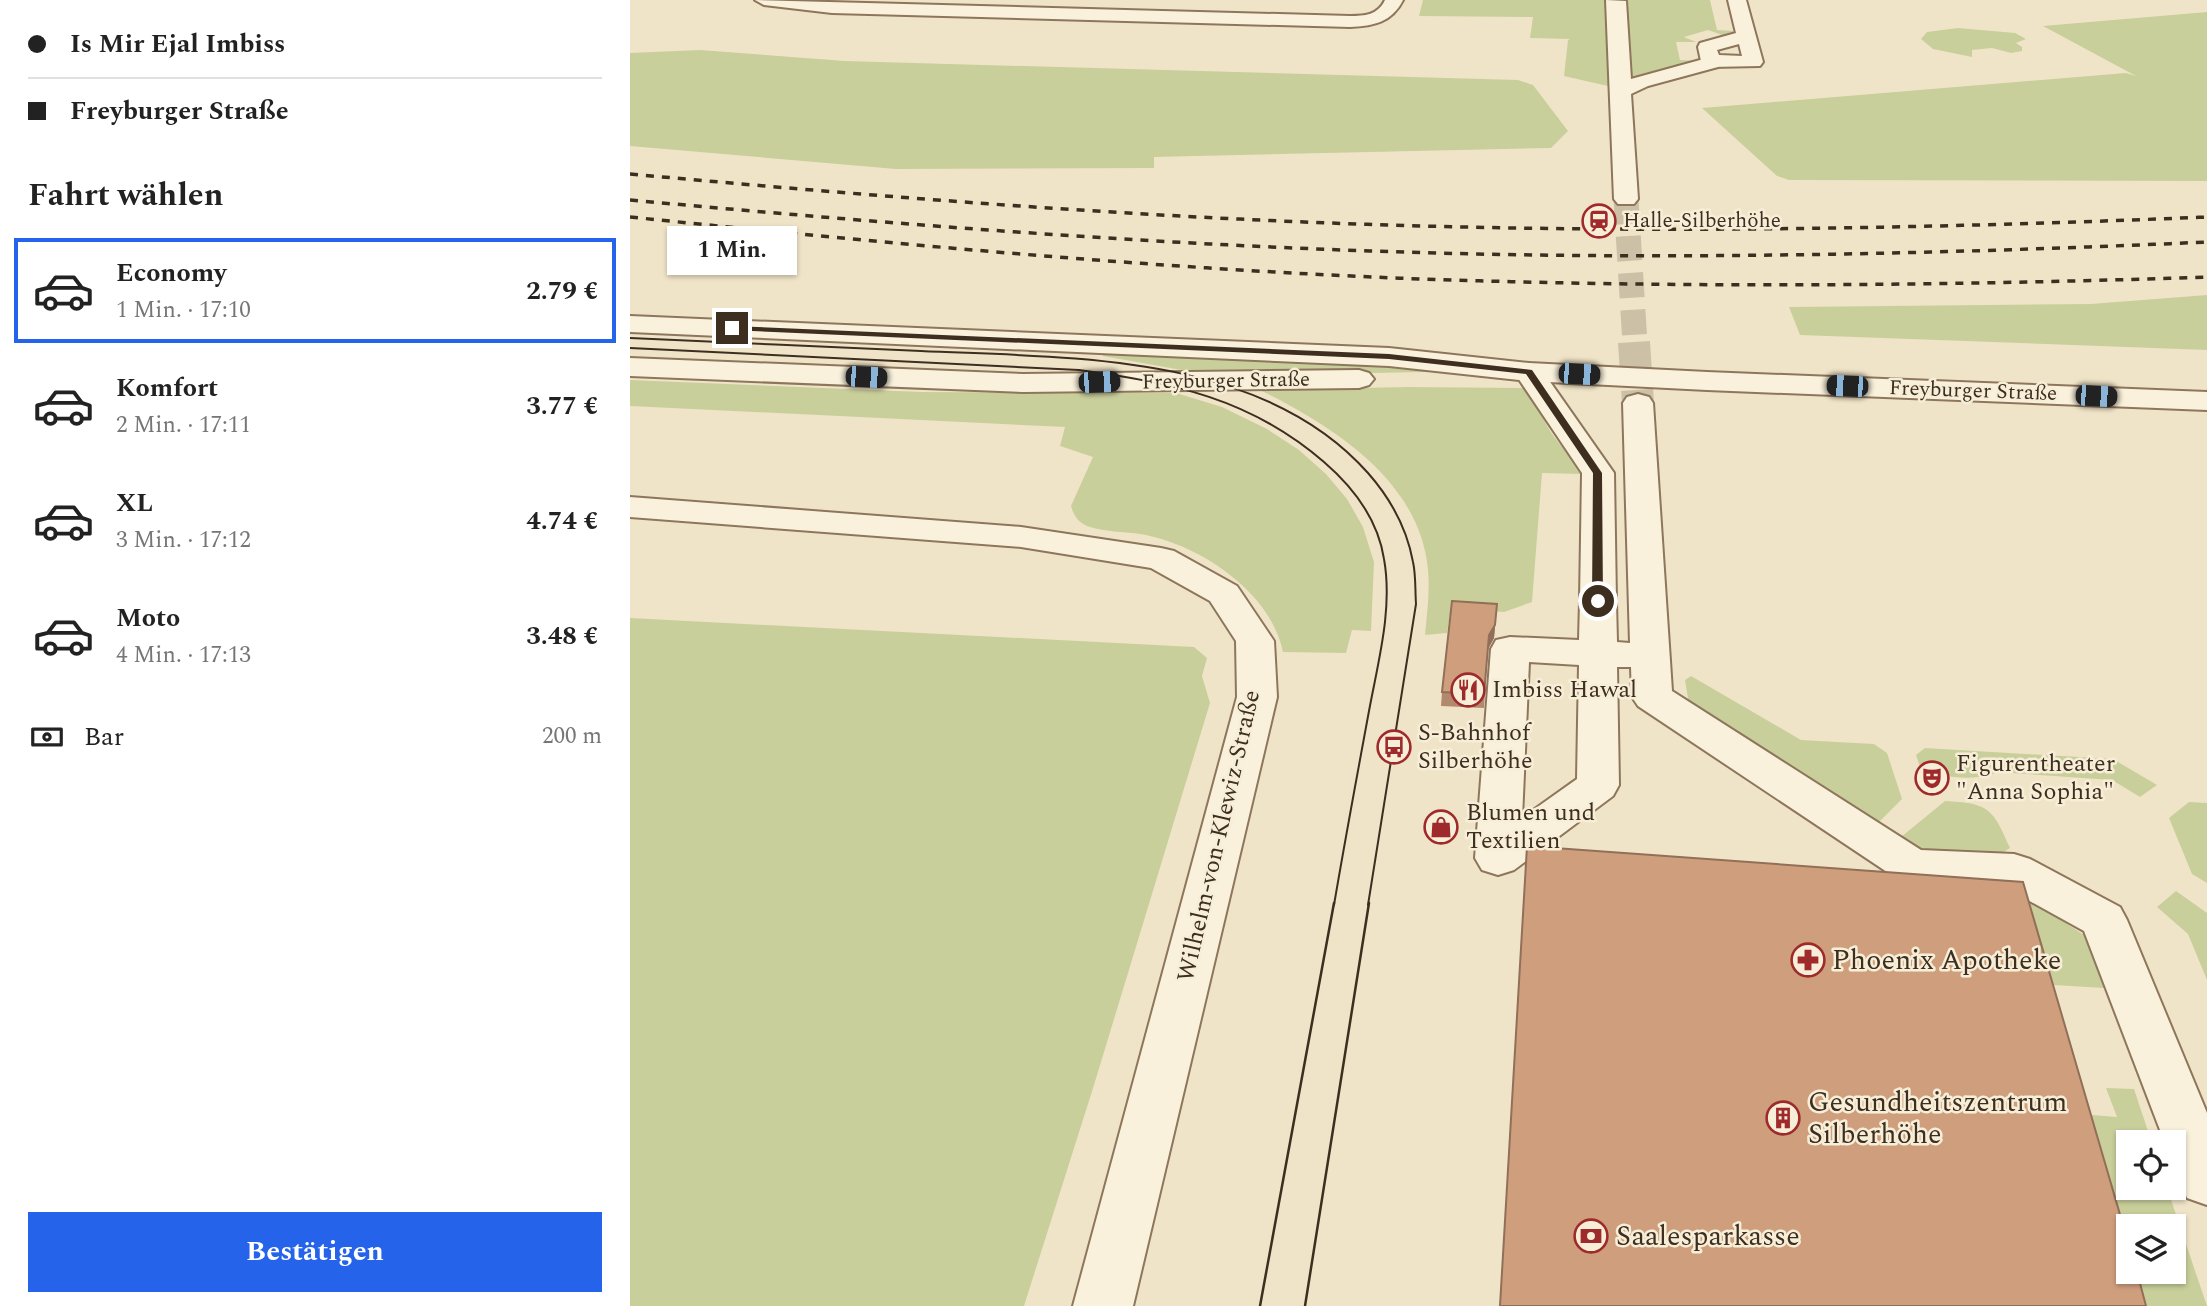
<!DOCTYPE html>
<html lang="de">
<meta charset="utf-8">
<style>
body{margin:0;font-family:Spectral,serif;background:#f2f2f2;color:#222;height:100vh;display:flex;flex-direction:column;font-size:26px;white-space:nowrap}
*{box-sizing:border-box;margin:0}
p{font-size:23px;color:#767676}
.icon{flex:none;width:38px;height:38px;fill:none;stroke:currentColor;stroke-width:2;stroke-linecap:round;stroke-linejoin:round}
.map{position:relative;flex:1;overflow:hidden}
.panel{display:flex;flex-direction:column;background:#fff;width:630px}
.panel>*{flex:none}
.hud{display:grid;align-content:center;height:154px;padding:0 28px;background:#fff}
.controls{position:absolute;left:1486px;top:1130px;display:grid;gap:14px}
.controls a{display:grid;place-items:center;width:70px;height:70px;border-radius:0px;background:#fff;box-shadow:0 2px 5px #0004;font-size:35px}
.end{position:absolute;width:32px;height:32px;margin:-16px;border:9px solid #3d2e20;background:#fff;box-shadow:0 0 0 4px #fff}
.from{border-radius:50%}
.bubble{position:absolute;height:49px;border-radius:0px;background:#fff;box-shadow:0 2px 5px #0004;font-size:23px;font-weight:700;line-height:49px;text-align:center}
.car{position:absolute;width:21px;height:42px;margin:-21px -10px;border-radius:9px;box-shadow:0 0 5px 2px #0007;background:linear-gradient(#222 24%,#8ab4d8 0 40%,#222 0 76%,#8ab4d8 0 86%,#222 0)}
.hud b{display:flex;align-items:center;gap:24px;height:66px;font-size:26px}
.hud b+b{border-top:2px solid #e0e0e0}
.hud i{width:18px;height:18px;background:#222}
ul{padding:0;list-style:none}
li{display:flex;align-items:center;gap:21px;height:105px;margin:0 14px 10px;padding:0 14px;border:4px solid transparent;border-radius:0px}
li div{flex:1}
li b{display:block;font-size:26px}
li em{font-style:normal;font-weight:700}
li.active{border-color:#2563eb}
li>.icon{width:63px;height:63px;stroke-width:1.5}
h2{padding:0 28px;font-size:32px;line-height:84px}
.pay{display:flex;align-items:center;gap:18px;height:77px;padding:0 28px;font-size:26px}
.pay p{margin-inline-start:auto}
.action{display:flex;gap:14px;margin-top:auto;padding:14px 28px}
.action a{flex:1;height:80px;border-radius:0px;background:#2563eb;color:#fff;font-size:28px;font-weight:700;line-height:80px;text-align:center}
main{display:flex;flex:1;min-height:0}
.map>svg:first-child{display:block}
</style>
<main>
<section class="panel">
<div class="hud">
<b><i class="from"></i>Is Mir Ejal Imbiss</b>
<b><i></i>Freyburger Straße</b>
</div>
<h2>Fahrt wählen</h2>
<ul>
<li class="active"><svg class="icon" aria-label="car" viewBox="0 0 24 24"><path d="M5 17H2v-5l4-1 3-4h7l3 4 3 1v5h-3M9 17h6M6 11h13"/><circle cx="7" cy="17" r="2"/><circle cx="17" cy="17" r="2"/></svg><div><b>Economy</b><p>1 Min. · 17:10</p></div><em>2.79 €</em></li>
<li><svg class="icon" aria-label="car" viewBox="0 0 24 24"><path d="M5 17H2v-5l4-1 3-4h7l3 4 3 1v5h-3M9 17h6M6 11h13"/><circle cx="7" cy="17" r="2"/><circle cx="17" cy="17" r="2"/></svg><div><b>Komfort</b><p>2 Min. · 17:11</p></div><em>3.77 €</em></li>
<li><svg class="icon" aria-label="car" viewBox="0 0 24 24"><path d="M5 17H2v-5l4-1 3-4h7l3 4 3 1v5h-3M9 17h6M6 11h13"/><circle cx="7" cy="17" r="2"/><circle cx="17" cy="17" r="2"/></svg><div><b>XL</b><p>3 Min. · 17:12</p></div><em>4.74 €</em></li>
<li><svg class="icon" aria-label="car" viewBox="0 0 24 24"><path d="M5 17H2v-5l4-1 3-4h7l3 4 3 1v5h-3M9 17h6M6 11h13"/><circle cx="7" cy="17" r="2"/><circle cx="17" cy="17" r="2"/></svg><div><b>Moto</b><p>4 Min. · 17:13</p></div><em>3.48 €</em></li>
</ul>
<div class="pay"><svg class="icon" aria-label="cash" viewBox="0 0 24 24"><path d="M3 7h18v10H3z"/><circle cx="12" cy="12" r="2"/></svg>Bar<p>200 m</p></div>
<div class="action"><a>Bestätigen</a></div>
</section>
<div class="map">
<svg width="1577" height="1306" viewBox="0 0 1577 1306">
<rect width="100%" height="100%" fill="#f0e4c8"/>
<!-- green -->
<path fill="#c9cf9b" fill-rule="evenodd" d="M 793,0 L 1080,0 L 1087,30 L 1105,31 L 1092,35 L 1078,30 L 1054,37 L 1066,42 L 1046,42 L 1050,60 L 1068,61 L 991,89 L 934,76 L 938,40 L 940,39 L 900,38 L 903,17 L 789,16 Z
M 1577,12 L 1577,181 L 1159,180 L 1147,176 L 1072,108 L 1496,73 L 1506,76 L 1413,26 Z
M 1328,28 L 1385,33 L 1396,39 L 1386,43 L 1392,47 L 1392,51 L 1381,53 L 1362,48 L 1342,50 L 1342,57 L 1303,49 L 1291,39 L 1297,32 Z
M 70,50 L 215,61 L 888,80 L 903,85 L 938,131 L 921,148 L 524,157 L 524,168 L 266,169 L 0,146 L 0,53 Z
M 1577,295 L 1577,350 L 1170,335 L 1159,307 L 1461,304 Z
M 471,351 L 842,364 L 844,371 L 585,376 L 473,356 Z
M 0,380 L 291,392 L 546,393 L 592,407 L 637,429 L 669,450 L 696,474 L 717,499 L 733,527 L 744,562 L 741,631 L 722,630 L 716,653 L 653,652 C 641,593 573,547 516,535 C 497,531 476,533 457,526 C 448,522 444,516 441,506 L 463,457 L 430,446 L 435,427 L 0,406 Z
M 778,387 L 893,388 C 914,406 906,404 916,424 C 926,443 942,455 951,474 L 912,473 L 902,602 L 874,612 L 821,608 L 817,633 L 795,635 C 797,613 800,592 798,570 C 790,480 702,426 630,390 Z
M 0,618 L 564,647 L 577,658 L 572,676 L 580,703 L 464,1085 L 394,1306 L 0,1306 Z
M 1061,676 L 1171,740 L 1244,744 L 1257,753 L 1272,799 L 1248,823 L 1059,705 L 1055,680 Z
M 1295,748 L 1483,759 L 1527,785 L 1510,797 L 1482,780 L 1367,772 C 1348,782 1310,777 1291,770 L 1286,755 Z
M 1315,801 C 1358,803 1363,808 1380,848 L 1363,859 L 1291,853 L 1271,837 Z
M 1559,802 L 1577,803 L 1577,883 L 1562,874 L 1539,818 Z
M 1370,880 L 1454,935 L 1474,988 L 1391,983 Z
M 1546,891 L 1577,913 L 1577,980 L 1558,934 L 1527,907 Z
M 1476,1088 L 1504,1089 L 1522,1143 L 1498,1143 L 1498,1188 L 1537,1188 L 1577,1306 L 1477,1306 L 1425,1112 L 1487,1117 ZM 1498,1227 L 1544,1227 L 1544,1272 L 1498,1272 Z"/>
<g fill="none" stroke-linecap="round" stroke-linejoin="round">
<!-- pedestrian-tunnel-far1 -->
<path stroke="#ccc0a6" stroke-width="25" stroke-dasharray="25 12" stroke-linecap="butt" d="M 996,199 L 1005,344"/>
<!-- pedestrian-tunnel -->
<path stroke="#ccc0a6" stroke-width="32" stroke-dasharray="32 16" stroke-linecap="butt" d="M 1004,342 L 1008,403"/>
<defs>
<path id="pedestrian" d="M 976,0 L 996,1 L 1001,79 L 1081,57 L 1091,63 L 1088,67 L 1018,86 L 1001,94 L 1008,199 L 1004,204 L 988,204 L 984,199 Z
M 1008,394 L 1019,397 L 1023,403 L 1042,691 L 1291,850 L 1384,854 L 1400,859 L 1490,907 L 1497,920 L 1577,1113 L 1577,1205 L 1557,1198 C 1549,1178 1544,1164 1544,1143 L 1535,1143 L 1454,931 L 1376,888 L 1282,883 L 1266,878 L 1008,706 L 1002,697 L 1001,667 L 987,667 L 989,785 L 983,796 L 884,870 L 868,875 L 852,870 L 845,858 L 861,649 L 866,640 L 880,637 L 949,640 L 950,601 L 955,593 L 968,590 L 981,593 L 986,601 L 987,642 L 1000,643 L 993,403 L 997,397 ZM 899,662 L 949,665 L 947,779 L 892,818 Z"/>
<path id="minor" d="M 125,0 L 720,16 C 735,16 748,15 755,0 L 773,0 C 762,22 744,26 720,27 L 202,13 L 134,5 Z
M 1098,0 L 1116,0 L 1133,62 L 1130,66 L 1081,67 L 1071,61 L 1068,47 L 1070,43 L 1106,33 ZM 1109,44 L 1112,56 L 1089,55 L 1087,50 Z
M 899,363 L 909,366 L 984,473 L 986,601 L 981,609 L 968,612 L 955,609 L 950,601 L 952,473 L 884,372 L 889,366 Z
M 0,497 L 391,527 L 531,548 L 544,551 L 607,586 L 644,641 L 647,697 L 503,1306 L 443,1306 L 607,697 L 606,641 L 580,601 L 521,568 L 391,547 L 0,517 Z"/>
<path id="tertiary" d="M 0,316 L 759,348 L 899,363 L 1077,372 L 1577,392 L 1577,410 L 1077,390 L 899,381 L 759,366 L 0,332 Z
M 0,358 L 393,374 L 729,370 L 739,373 L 744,379 L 739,385 L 729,388 L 393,392 L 0,376 Z"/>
</defs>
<!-- pedestrian casing -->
<use href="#pedestrian" stroke="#8d765c" stroke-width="4"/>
<!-- minor casing -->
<use href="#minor" stroke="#8d765c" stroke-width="4"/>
<!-- tertiary casing -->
<use href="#tertiary" stroke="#8d765c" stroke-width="4"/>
<!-- pedestrian -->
<use href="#pedestrian" fill="#faf1dc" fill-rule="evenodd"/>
<!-- minor -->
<use href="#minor" fill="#faf1dc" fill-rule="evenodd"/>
<!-- tertiary -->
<use href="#tertiary" fill="#faf1dc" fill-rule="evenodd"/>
<!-- tram-far1 -->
<path stroke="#3d2e20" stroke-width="2" d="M 0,338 C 97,342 194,347 291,351 C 439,358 631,352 738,473 C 760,498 777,529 783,562 C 786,575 785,590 786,604 L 738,905
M 0,348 L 449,370 C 543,383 620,398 694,462 C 723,487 748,520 754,559 C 763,609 748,662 739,711 C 727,776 715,840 704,905"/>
<!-- tram -->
<path stroke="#3d2e20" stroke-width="2.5" d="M 630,1306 L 704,903
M 675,1306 L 739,903"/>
<!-- rail -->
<path stroke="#3d2e20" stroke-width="3.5" stroke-dasharray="8 8" stroke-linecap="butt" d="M 0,174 C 263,198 527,219 792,226 C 1054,233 1315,228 1577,217
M 0,200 C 282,226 564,248 847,254 C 1091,259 1334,253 1577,242
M 0,217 C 263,244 527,269 791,279 C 1053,288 1315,286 1577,277"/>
</g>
<!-- wall -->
<path fill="#b2896c" d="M 867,604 L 864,638 L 858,649 L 854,708 L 811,706 L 812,692 Z"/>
<!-- shaded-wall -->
<path fill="#916f58" d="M 867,604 L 864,638 L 858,649 L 854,708 L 859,635 Z"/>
<!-- building -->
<path fill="#cf9f7d" stroke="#916f58" stroke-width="2" d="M 822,601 L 867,604 L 865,625 L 859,635 L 854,694 L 812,692 Z
M 897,846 L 1393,882 L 1498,1242 L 1498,1272 L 1507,1272 L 1516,1306 L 870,1306 Z"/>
<!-- route -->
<path fill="#3d2e20" d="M 102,326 L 759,354 L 902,370 L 972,473 L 973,601 L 968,604 L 962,601 L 963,473 L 896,374 L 759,359 L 99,330 Z"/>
<!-- icons -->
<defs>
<symbol id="station-ring" viewBox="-11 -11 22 22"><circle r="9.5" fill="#f7eed8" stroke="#9e2a2b" stroke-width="1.5"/><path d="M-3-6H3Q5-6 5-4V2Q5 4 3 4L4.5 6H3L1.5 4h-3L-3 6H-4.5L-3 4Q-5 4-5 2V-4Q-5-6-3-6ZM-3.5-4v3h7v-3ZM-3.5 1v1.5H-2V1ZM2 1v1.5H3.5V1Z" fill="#9e2a2b"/></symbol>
<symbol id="restaurant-ring" viewBox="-11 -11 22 22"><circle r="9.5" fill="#f7eed8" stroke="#9e2a2b" stroke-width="1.5"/><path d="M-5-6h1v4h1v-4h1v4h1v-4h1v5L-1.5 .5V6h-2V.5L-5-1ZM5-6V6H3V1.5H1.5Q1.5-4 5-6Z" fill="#9e2a2b"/></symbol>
<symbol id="bus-ring" viewBox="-11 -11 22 22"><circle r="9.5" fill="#f7eed8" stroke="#9e2a2b" stroke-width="1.5"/><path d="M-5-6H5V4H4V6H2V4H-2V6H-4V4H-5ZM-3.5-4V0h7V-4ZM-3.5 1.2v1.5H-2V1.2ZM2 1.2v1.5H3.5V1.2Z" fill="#9e2a2b"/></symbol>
<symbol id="theatre-ring" viewBox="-11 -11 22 22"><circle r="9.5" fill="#f7eed8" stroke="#9e2a2b" stroke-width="1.5"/><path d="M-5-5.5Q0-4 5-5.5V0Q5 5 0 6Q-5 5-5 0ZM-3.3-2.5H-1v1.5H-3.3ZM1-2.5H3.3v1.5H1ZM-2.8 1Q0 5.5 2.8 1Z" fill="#9e2a2b"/></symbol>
<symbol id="shop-ring" viewBox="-11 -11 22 22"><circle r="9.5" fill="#f7eed8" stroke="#9e2a2b" stroke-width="1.5"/><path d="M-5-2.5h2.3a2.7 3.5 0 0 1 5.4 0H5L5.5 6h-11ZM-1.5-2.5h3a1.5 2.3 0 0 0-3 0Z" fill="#9e2a2b"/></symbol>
<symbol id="pharmacy-ring" viewBox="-11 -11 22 22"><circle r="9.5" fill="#f7eed8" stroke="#9e2a2b" stroke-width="1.5"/><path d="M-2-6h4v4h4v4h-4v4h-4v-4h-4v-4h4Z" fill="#9e2a2b"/></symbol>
<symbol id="building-ring" viewBox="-11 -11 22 22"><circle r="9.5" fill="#f7eed8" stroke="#9e2a2b" stroke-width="1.5"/><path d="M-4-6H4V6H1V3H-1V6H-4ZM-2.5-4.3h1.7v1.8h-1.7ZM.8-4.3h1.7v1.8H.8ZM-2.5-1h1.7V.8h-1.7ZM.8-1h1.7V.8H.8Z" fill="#9e2a2b"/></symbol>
<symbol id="bank-ring" viewBox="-11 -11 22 22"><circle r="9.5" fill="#f7eed8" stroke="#9e2a2b" stroke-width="1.5"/><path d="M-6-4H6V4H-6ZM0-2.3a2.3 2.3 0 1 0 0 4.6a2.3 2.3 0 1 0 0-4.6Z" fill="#9e2a2b"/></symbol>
</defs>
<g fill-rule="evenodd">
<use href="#station-ring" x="950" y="202" width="38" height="38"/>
<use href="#restaurant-ring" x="819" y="671" width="38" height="38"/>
<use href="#bus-ring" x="745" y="728" width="38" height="38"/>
<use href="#theatre-ring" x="1283" y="759" width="38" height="38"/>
<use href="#shop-ring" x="792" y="808" width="38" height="38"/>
<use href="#pharmacy-ring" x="1159" y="941" width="38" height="38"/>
<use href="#building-ring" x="1134" y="1099" width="38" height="38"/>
<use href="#bank-ring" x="942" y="1217" width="38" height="38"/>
</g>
<g text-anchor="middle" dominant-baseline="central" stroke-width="5" stroke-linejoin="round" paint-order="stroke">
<!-- far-poi labels -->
<g font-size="21" fill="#3d2e20" stroke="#f7eed8" text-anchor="start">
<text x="993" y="221">Halle-Silberhöhe</text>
</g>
<!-- far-street labels -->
<g font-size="21" fill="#3d2e20" stroke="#f7eed8">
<text transform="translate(596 381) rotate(-1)">Freyburger Straße</text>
<text transform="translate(1343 391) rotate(2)">Freyburger Straße</text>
</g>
<!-- poi labels -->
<g font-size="24" fill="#3d2e20" stroke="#f7eed8" text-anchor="start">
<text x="862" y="690">Imbiss Hawal</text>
<text x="788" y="733">S-Bahnhof<tspan x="788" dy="28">Silberhöhe</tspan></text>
<text x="1326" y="764">Figurentheater<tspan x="1326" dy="28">"Anna Sophia"</tspan></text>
<text x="836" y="813">Blumen und<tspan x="836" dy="28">Textilien</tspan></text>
</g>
<!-- street labels -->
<g font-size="24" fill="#3d2e20" stroke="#f7eed8">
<text transform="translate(589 836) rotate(-77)">Wilhelm-von-Klewiz-Straße</text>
</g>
<!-- near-poi labels -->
<g font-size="28" fill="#3d2e20" stroke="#f7eed8" text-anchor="start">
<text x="1202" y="960">Phoenix Apotheke</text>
<text x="1178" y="1102">Gesundheitszentrum<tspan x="1178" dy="32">Silberhöhe</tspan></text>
<text x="986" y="1236">Saalesparkasse</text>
</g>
</g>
</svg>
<div class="controls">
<a><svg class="icon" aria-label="locate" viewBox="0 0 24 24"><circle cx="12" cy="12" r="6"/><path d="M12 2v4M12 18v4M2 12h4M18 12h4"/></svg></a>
<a><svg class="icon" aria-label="layers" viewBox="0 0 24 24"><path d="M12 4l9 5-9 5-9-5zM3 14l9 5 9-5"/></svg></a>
</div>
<i class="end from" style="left:968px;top:601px"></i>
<i class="end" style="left:102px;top:328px"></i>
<div class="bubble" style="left:37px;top:226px;width:130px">1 Min.</div>
<i class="car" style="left:949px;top:374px;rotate:93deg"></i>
<i class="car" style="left:236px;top:377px;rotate:93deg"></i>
<i class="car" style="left:469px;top:382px;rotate:88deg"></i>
<i class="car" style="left:1217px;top:386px;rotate:272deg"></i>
<i class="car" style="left:1466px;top:396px;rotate:93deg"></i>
</div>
</main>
